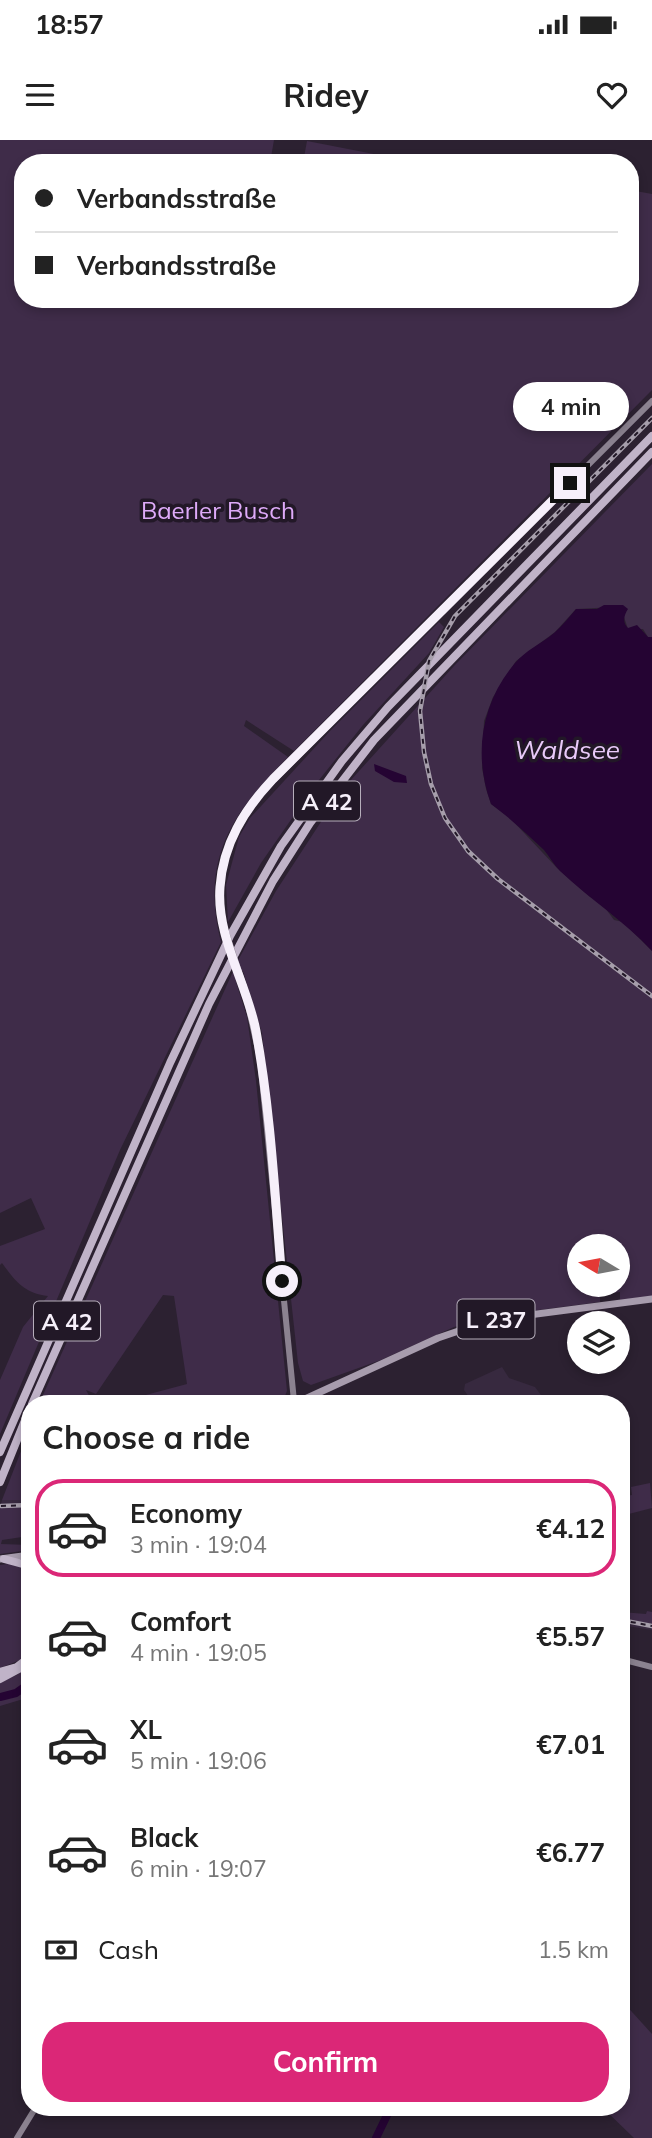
<!DOCTYPE html>
<meta charset="utf-8">
<style>
body{margin:0;font-family:Mulish,sans-serif;background:#f2f2f2;color:#222;height:100vh;display:flex;flex-direction:column;font-size:26px;white-space:nowrap}
*{box-sizing:border-box;margin:0}
p{font-size:23px;color:#767676}
.icon{flex:none;width:38px;height:38px;fill:none;stroke:currentColor;stroke-width:2;stroke-linecap:round;stroke-linejoin:round}
.map{position:relative;flex:1;overflow:hidden}
.side{position:absolute;left:21px;top:1255px;width:609px;height:721px;display:flex;flex-direction:column;background:#fff;border-radius:28px;box-shadow:0 4px 10px #0003}
.side>*{flex:none}
.guide{position:absolute;left:14px;top:14px;width:625px;height:154px;border-radius:28px;box-shadow:0 4px 10px #0003;display:grid;align-content:center;height:154px;padding:0 21px;background:#fff}
.needle{width:46px;rotate:280deg}
.controls{position:absolute;left:567px;top:1094px;display:grid;gap:14px}
.controls a{display:grid;place-items:center;width:63px;height:63px;border-radius:50%;background:#fff;box-shadow:0 4px 10px #0003;font-size:35px}
.end{position:absolute;width:32px;height:32px;margin:-16px;border:9px solid #f6effa;background:#111;box-shadow:0 0 0 4px #111}
.from{border-radius:50%}
.bubble{position:absolute;height:49px;border-radius:24px;background:#fff;box-shadow:0 4px 10px #0003;font-size:23px;font-weight:700;line-height:49px;text-align:center}
.guide b{display:flex;align-items:center;gap:24px;height:66px;font-size:26px}
.guide b+b{border-top:2px solid #e0e0e0}
.guide i{width:18px;height:18px;background:#222}
ul{padding:0;list-style:none}
li{display:flex;align-items:center;gap:21px;height:98px;margin:0 14px 10px;padding:0 7px;border:4px solid transparent;border-radius:28px}
li div{flex:1}
li b{display:block;font-size:26px}
li em{font-style:normal;font-weight:700}
li.selected{border-color:#db2777}
li>.icon{width:63px;height:63px;stroke-width:1.5}
h2{padding:0 21px;font-size:32px;line-height:84px}
.pay{display:flex;align-items:center;gap:18px;height:77px;padding:0 21px;font-size:26px}
.pay p{margin-inline-start:auto}
.primary-button{display:flex;gap:14px;margin-top:auto;padding:14px 21px}
.primary-button a{flex:1;height:80px;border-radius:28px;background:#db2777;color:#fff;font-size:28px;font-weight:700;line-height:80px;text-align:center}
.status{display:flex;justify-content:space-between;align-items:center;height:49px;padding:0 35px;background:#fff;direction:ltr}
.status svg{height:19px;fill:currentColor}
header{display:flex;justify-content:space-between;align-items:center;height:91px;padding:0 21px;background:#fff;font-size:32px;font-weight:700}
.map>svg:first-child{display:block}
</style>
<div class="status"><b>18:57</b><svg viewBox="0 0 49 12"><path d="M0 12V9h3v3zM5 12V6h3v6zM10 12V3h3v9zM15 12V0h3v12zM26 1h20v11H26zM47 4h2v5h-2z"/></svg></div>
<header><svg class="icon" aria-label="menu" viewBox="0 0 24 24"><path d="M4 6h16M4 12h16M4 18h16"/></svg>Ridey<svg class="icon" aria-label="heart" viewBox="0 0 24 24"><path d="M12 20l-8-8c-3-5 5-10 8-4 3-6 11-1 8 4z"/></svg></header>
<div class="map">
<svg width="652" height="1998" viewBox="0 0 652 1998">
<rect width="100%" height="100%" fill="#2c2131"/>
<!-- built -->
<path fill="#37293f" d="M 502,1227 L 509,1238 L 535,1247 L 547,1263 L 473,1263 L 464,1250 L 465,1244 Z
M 2,1360 L 30,1360 L 30,1367 L 0,1368 Z
M 621,1478 L 652,1484 L 652,1490 L 621,1485 Z"/>
<!-- green -->
<path fill="#3f2c49" fill-rule="evenodd" d="M 0,0 L 274,0 L 270,23 L 23,23 L 23,159 L 630,159 L 630,50 L 652,54 L 652,250 L 294,611 L 246,580 L 244,586 L 288,617 C 232,673 200,719 221,802 L 120,1010 L 0,1294 L 0,1240 L 23,1187 L 48,1156 C 24,1153 16,1142 2,1123 L 0,1125 L 0,1106 L 45,1089 L 31,1058 L 0,1073 Z
M 307,1 L 420,23 L 303,23 Z
M 652,324 L 652,497 L 648,497 L 643,489 L 628,489 L 624,477 L 615,467 L 576,469 L 555,492 L 516,521 L 493,557 L 484,581 L 482,628 L 486,649 L 491,664 L 510,678 L 557,728 L 590,757 L 600,761 L 614,780 L 623,782 L 652,811 L 652,1156 L 620,1160 L 620,1152 L 600,1154 L 600,1162 L 493,1176 L 454,1187 L 381,1220 L 311,1245 L 303,1241 L 298,1223 L 262,893 L 243,831 L 239,833 L 236,824 L 276,751 L 341,651 L 454,526 ZM 579,1106 L 618,1106 L 618,1144 L 579,1144 Z
M 439,482 L 444,487 L 429,513 L 363,585 L 315,645 L 261,723 L 228,782 L 226,745 L 239,697 L 250,678 L 330,591 Z
M 235,827 L 236,842 L 247,877 L 256,941 L 287,1251 L 282,1263 L 146,1263 L 142,1256 L 187,1244 L 174,1156 L 163,1155 L 96,1254 L 86,1250 L 93,1263 L 39,1264 Z
M 30,1288 L 30,1360 L 2,1360 Z
M 650,1343 L 652,1368 L 621,1376 L 621,1357 L 632,1355 L 631,1347 Z
M 26,1367 L 29,1396 L 2,1400 L 1,1404 L 30,1405 L 30,1410 L 0,1414 L 0,1368 Z
M 15,1423 L 30,1430 L 30,1510 L 23,1519 L 0,1528 L 0,1425 Z
M 647,1471 L 652,1472 L 652,1484 L 621,1478 L 621,1472 L 646,1474 Z
M 30,1524 L 30,1557 L 0,1566 L 0,1542 L 17,1535 Z
M 623,1862 L 652,1894 L 652,1998 L 634,1998 L 602,1967 L 621,1967 Z"/>
<!-- water -->
<path fill="#250433" d="M 604,465 L 623,465 L 628,469 C 624,475 622,483 628,488 L 637,485 L 648,497 L 652,497 L 652,811 C 623,780 591,760 560,731 C 554,725 550,717 544,710 C 527,694 510,678 491,664 C 473,615 481,563 515,523 C 525,511 542,503 554,493 C 562,486 569,477 576,469 L 597,469 Z
M 374,624 L 406,636 L 407,643 L 394,642 L 375,631 Z"/>
<g fill="none" stroke-linecap="round" stroke-linejoin="round">
<!-- river -->
<path stroke="#250433" stroke-width="8" d="M 0,1557 L 16,1553 L 30,1543
M 376,1998 L 391,1967"/>
<!-- secondary -->
<path stroke="#8b8290" stroke-width="6" d="M 222,780 C 215,736 227,696 253,661 L 652,261
M 244,847 L 260,919 L 294,1261
M 621,1519 L 652,1527
M 17,1998 L 36,1967"/>
<!-- primary -->
<path stroke="#a79cad" stroke-width="7" d="M 294,1264 L 438,1198 L 491,1180 L 652,1159
M 0,1419 L 30,1415"/>
<!-- motorway -->
<path stroke="#c0b3c8" stroke-width="8" d="M 32,1264 L 209,864 L 273,741 L 310,683 L 374,600 L 652,312
M 0,1312 L 170,923 L 230,796 L 281,706 L 342,621 L 388,567 L 652,296
M 0,1342 L 30,1268
M 4,1419 L 30,1426
M 0,1532 L 17,1527 L 30,1517
M 0,1539 L 30,1523"/>
<defs>
<path id="rail" d="M 652,278 L 455,476 L 429,521 L 420,571 L 424,612 L 431,644 L 445,678 L 468,711 L 498,739 L 652,856
M 1,1366 L 30,1365
M 621,1480 L 652,1486"/>
</defs>
<!-- rail casing -->
<use href="#rail" stroke="#a69eab" stroke-width="4.5"/>
<!-- rail -->
<use href="#rail" stroke="#221827" stroke-width="2" stroke-dasharray="5" stroke-linecap="butt"/>
<!-- secondary-bridge -->
<path stroke="#8b8290" stroke-width="6" d="M 222,780 L 244,847"/>
</g>
<g fill="none" stroke-linecap="round" stroke-linejoin="round">
<!-- route -->
<path stroke="#f6effa" stroke-width="9" d="M 282,1141 C 275,1058 271,973 256,891 C 247,843 216,797 220,747 C 223,704 244,670 273,639 L 570,343"/>
</g>
<g text-anchor="middle" dominant-baseline="central" stroke-width="7" stroke-linejoin="round" paint-order="stroke">
<!-- shield labels -->
<g fill="#221827" stroke="#b6aebb" stroke-width="2">
<rect x="294" y="641.5" width="66" height="39" rx="5"/>
<rect x="457.5" y="1159.5" width="77" height="39" rx="5"/>
<rect x="34" y="1161.5" width="66" height="39" rx="5"/>
</g>
<g font-size="23" font-weight="bold" fill="#f6effa">
<text x="327" y="661">A 42</text>
<text x="496" y="1179">L 237</text>
<text x="67" y="1181">A 42</text>
</g>
<!-- park labels -->
<g font-size="24" fill="#deaaf9" stroke="#221827">
<text x="218" y="370">Baerler Busch</text>
</g>
<!-- water labels -->
<g font-size="26" font-style="italic" fill="#e9cafa" stroke="#221827">
<text x="567" y="609">Waldsee</text>
</g>
</g>
</svg>
<div class="controls">
<a><svg class="needle" viewBox="-14 -14 28 28"><path d="M0-13l5 13h-10z" fill="#e53935"/><path d="M0 13l5-13h-10z" fill="#767676"/></svg></a>
<a><svg class="icon" aria-label="layers" viewBox="0 0 24 24"><path d="M12 4l9 5-9 5-9-5zM3 14l9 5 9-5"/></svg></a>
</div>
<i class="end from" style="left:282px;top:1141px"></i>
<i class="end" style="left:570px;top:343px"></i>
<div class="bubble" style="left:513px;top:242px;width:116px">4 min</div>
<div class="guide">
<b><i class="from"></i>Verbandsstraße</b>
<b><i></i>Verbandsstraße</b>
</div>
<section class="side">
<h2>Choose a ride</h2>
<ul>
<li class="selected"><svg class="icon" aria-label="car" viewBox="0 0 24 24"><path d="M5 17H2v-5l4-1 3-4h7l3 4 3 1v5h-3M9 17h6M6 11h13"/><circle cx="7" cy="17" r="2"/><circle cx="17" cy="17" r="2"/></svg><div><b>Economy</b><p>3 min · 19:04</p></div><em>€4.12</em></li>
<li><svg class="icon" aria-label="car" viewBox="0 0 24 24"><path d="M5 17H2v-5l4-1 3-4h7l3 4 3 1v5h-3M9 17h6M6 11h13"/><circle cx="7" cy="17" r="2"/><circle cx="17" cy="17" r="2"/></svg><div><b>Comfort</b><p>4 min · 19:05</p></div><em>€5.57</em></li>
<li><svg class="icon" aria-label="car" viewBox="0 0 24 24"><path d="M5 17H2v-5l4-1 3-4h7l3 4 3 1v5h-3M9 17h6M6 11h13"/><circle cx="7" cy="17" r="2"/><circle cx="17" cy="17" r="2"/></svg><div><b>XL</b><p>5 min · 19:06</p></div><em>€7.01</em></li>
<li><svg class="icon" aria-label="car" viewBox="0 0 24 24"><path d="M5 17H2v-5l4-1 3-4h7l3 4 3 1v5h-3M9 17h6M6 11h13"/><circle cx="7" cy="17" r="2"/><circle cx="17" cy="17" r="2"/></svg><div><b>Black</b><p>6 min · 19:07</p></div><em>€6.77</em></li>
</ul>
<div class="pay"><svg class="icon" aria-label="cash" viewBox="0 0 24 24"><path d="M3 7h18v10H3z"/><circle cx="12" cy="12" r="2"/></svg>Cash<p>1.5 km</p></div>
<div class="primary-button"><a>Confirm</a></div>
</section>
</div>
